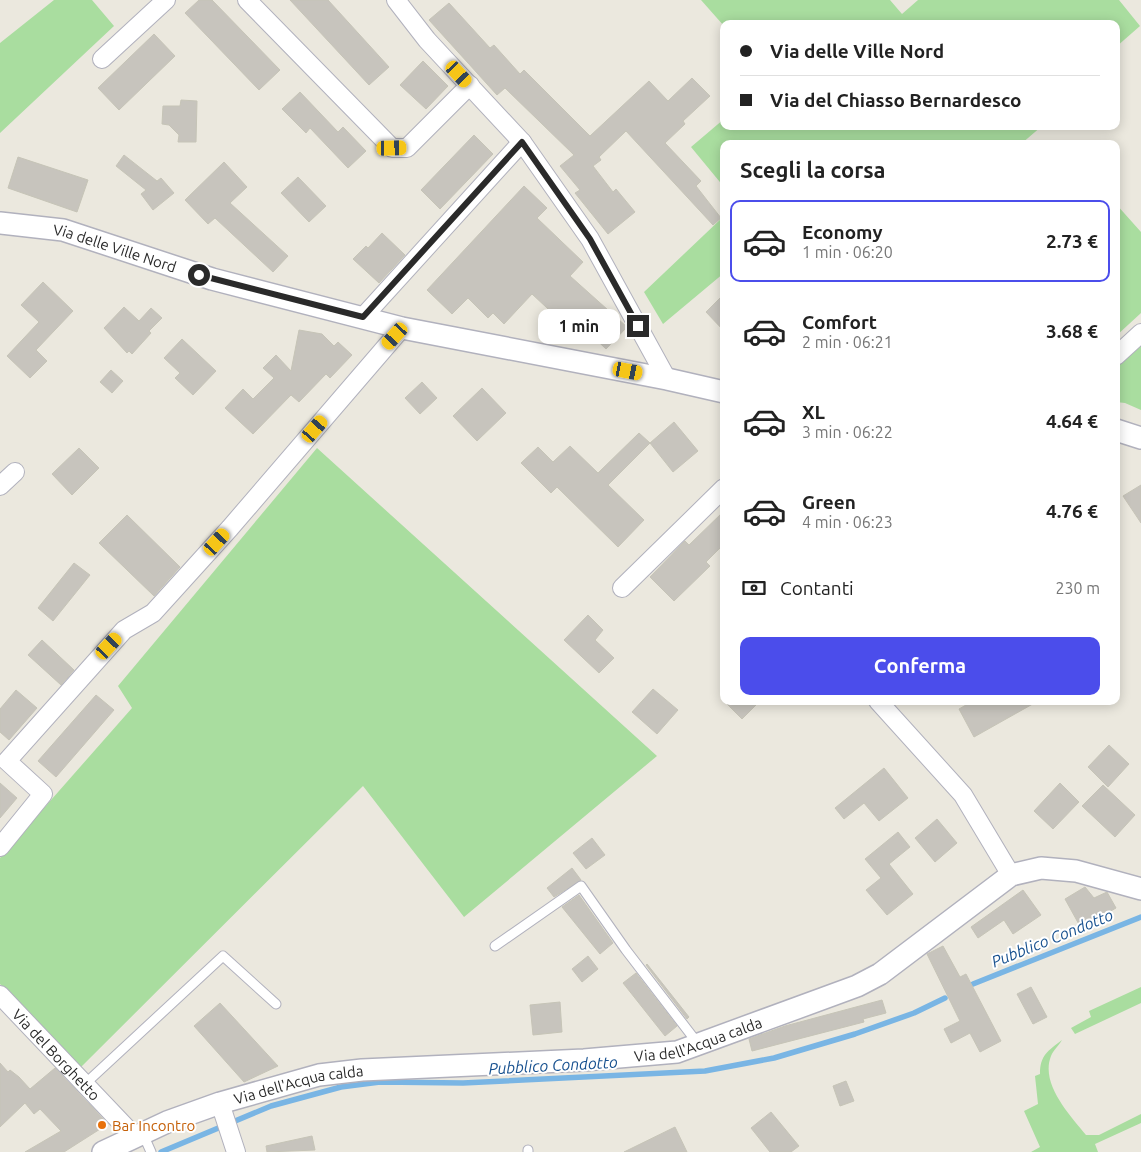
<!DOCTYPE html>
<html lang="it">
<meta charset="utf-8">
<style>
body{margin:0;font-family:Ubuntu,sans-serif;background:#f2f2f2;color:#222;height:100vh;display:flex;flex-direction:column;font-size:19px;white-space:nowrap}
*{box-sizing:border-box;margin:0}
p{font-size:16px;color:#767676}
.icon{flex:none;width:28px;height:28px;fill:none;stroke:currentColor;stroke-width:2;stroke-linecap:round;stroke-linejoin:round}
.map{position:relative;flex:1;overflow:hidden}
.details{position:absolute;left:720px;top:140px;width:400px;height:565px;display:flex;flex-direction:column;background:#fff;border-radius:10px;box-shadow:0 2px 12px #0003}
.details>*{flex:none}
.hud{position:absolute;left:720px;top:20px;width:400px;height:110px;border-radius:10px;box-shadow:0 2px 12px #0003;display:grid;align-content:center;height:110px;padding:0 20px;background:#fff}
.end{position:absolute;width:22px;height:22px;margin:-11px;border:6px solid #2a2a2a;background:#fff;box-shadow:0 0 0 2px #fff}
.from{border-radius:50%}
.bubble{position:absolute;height:35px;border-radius:10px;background:#fff;box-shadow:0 2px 12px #0003;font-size:16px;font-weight:600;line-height:35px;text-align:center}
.car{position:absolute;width:15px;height:30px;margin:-15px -8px;border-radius:6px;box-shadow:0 0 4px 1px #0007;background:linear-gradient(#f5c518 24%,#345 0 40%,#f5c518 0 76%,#345 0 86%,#f5c518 0)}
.hud b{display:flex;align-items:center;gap:18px;height:48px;font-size:19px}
.hud b+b{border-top:1px solid #e0e0e0}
.hud i{width:12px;height:12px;background:#222}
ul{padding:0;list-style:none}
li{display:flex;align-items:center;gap:15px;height:82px;margin:0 10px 8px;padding:0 10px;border:2px solid transparent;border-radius:10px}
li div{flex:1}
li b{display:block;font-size:19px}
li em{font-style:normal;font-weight:600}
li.current{border-color:#4b4deb}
li>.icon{width:45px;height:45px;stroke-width:1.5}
h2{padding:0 20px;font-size:22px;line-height:60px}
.pay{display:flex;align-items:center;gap:12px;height:55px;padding:0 20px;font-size:19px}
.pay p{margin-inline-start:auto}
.primary-button{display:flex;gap:10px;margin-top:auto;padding:10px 20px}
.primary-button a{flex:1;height:58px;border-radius:10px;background:#4b4deb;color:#fff;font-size:20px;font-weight:600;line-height:58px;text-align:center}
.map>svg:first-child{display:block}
</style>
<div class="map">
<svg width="1141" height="1152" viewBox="0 0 1141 1152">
<rect width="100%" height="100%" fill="#ebe8de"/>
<!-- green -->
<path fill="#a9dd9f" d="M 54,0 L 92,0 L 114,26 L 0,133 L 0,43 Z
M 701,0 L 890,0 L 902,14 L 918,0 L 1119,0 L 1140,26 L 1116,47 L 1116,24 L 724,24 L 724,26 Z
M 724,119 L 724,126 L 1042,126 L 1021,144 L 724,144 L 724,187 L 691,147 Z
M 1116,204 L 1141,232 L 1141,313 L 1116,336 Z
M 724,216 L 724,273 L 663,324 L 644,292 Z
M 1141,341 L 1141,410 L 1125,403 L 1116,402 L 1116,365 Z
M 317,448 L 657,756 L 464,917 L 363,786 L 81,1067 L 0,984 L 0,858 L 132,708 L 118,686 Z
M 1141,987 L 1141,1003 L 1075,1034 L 1071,1028 L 1091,1017 L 1089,1011 Z
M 1062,1040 C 1059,1045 1053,1051 1051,1056 C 1040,1084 1070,1115 1086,1135 L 1099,1135 L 1141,1114 L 1141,1123 L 1095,1144 L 1098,1152 L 1031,1152 L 1040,1147 L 1024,1111 L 1038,1104 L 1035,1076 L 1040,1074 C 1040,1055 1048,1051 1062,1040 Z"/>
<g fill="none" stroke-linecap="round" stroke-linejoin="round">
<!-- stream -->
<path stroke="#79b5e4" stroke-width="5.5" d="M 973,984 L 1141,917
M 161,1152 L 271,1106 L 341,1087 L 380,1082 L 463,1083 L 705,1071 L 774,1058 L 855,1034 L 914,1013 L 945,998"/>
</g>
<!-- building -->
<path fill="#c7c4bd" stroke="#c6c4b7" d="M 199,0 L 212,0 L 280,70 L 259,90 L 185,13 Z
M 290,0 L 328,0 L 389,67 L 369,85 Z
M 449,3 L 490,48 L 494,45 L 520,74 L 524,70 L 590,136 L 649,81 L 668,101 L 692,78 L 710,96 L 683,121 L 685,124 L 665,143 L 701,181 L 696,186 L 721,218 L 713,225 L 626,131 L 599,157 L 601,160 L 593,166 L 613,192 L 616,189 L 635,212 L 608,234 L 575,193 L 580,190 L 560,166 L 574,155 L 505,88 L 497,95 L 429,20 Z
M 154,34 L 175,56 L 119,110 L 98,88 Z
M 423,61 L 448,86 L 426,109 L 400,85 Z
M 300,92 L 338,132 L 343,127 L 366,151 L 348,168 L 310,128 L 306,133 L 282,109 Z
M 181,100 L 197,101 L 196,142 L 178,142 L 179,135 L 169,125 L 162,124 L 163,106 L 180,106 Z
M 474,135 L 493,154 L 440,209 L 421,190 Z
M 124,155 L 157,181 L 161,178 L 174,193 L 153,210 L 141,194 L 146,190 L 116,166 Z
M 18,157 L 88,180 L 77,212 L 8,188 Z
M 224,162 L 247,187 L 230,203 L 288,256 L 273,272 L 215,218 L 208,224 L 185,200 Z
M 298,177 L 326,206 L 309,222 L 281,193 Z
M 524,186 L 547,208 L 537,218 L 583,262 L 570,276 L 627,327 L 606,349 L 582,326 L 580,329 L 566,316 L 561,321 L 532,294 L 504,324 L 493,313 L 488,318 L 468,298 L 452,314 L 427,290 Z
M 382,233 L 405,255 L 379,283 L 353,259 L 366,246 L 368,248 Z
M 43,282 L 73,311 L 36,350 L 47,361 L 30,378 L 7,356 L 39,322 L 21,305 Z
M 724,294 L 724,331 L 706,312 Z
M 124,307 L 139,321 L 151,308 L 162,318 L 149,331 L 151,333 L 132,354 L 129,351 L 127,353 L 104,328 Z
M 299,330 L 322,334 L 334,346 L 338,342 L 352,355 L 330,378 L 326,374 L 299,402 L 291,395 L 253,434 L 225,408 L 243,389 L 253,399 L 274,378 L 263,368 L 276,355 L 291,371 Z
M 182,339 L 216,371 L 193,395 L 175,378 L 180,373 L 164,358 Z
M 111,370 L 123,381 L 112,393 L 100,382 Z
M 422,382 L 437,398 L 420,414 L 405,398 Z
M 482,388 L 506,413 L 477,441 L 453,416 Z
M 674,422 L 698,451 L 673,472 L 650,443 Z
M 639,433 L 650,443 L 608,485 L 644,520 L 618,547 L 557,487 L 551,493 L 521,463 L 538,447 L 553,462 L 570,446 L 598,473 Z
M 79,448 L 99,468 L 72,495 L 52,474 Z
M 1141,485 L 1141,523 L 1123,496 Z
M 724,511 L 724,544 L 706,562 L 710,566 L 674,601 L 650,577 L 685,541 L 689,545 Z
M 127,515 L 180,567 L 154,596 L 99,543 Z
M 74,563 L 90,575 L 53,621 L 38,608 Z
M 588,615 L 603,630 L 595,640 L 614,658 L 599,673 L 564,640 Z
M 42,640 L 74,670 L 61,685 L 28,655 Z
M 653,689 L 678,710 L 657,734 L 632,712 Z
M 16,690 L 37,708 L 9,740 L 0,732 L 0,709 Z
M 96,695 L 114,710 L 56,777 L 38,761 Z
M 724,701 L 760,701 L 742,719 Z
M 973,701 L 1038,701 L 974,737 L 959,709 Z
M 1109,745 L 1129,764 L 1108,787 L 1088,767 Z
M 884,768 L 908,798 L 879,821 L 864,803 L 844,819 L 835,808 Z
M 0,783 L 17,798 L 0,818 Z
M 1060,783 L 1079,802 L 1053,829 L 1034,811 Z
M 1103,785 L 1135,815 L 1115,837 L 1082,806 Z
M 937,819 L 957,843 L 935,862 L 915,838 Z
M 898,832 L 910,847 L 889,864 L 913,894 L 887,915 L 866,890 L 881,878 L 865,859 Z
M 592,838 L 605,855 L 586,869 L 573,853 Z
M 572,868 L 581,880 L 554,897 L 547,888 Z
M 1085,887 L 1094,898 L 1107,892 L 1116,908 L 1081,928 L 1065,899 Z
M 1023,890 L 1041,915 L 1013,934 L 1004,920 L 978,938 L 971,927 Z
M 579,895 L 613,943 L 600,954 L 562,907 Z
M 943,946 L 960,977 L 966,974 L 1001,1041 L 980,1052 L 970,1033 L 951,1043 L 944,1029 L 960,1021 L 927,954 Z
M 588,956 L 598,969 L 582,982 L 572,969 Z
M 647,964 L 689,1017 L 687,1019 L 646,965 Z
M 636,973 L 677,1026 L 665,1036 L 623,983 Z
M 1031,987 L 1047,1017 L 1033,1024 L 1017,994 Z
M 882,1000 L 886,1013 L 863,1019 L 864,1022 L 752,1051 L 749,1039 L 785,1026 Z
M 560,1002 L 562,1032 L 533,1035 L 530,1005 Z
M 220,1003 L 278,1066 L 244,1082 L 194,1026 Z
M 0,1063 L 8,1072 L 10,1070 L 19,1077 L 30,1089 L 55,1068 L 108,1124 L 64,1152 L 25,1152 L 61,1131 L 40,1109 L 34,1114 L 25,1103 L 0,1127 Z
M 846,1081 L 854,1101 L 840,1106 L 833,1086 Z
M 771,1112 L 799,1146 L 791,1152 L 770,1152 L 751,1128 Z
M 675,1127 L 687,1152 L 624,1152 Z
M 312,1136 L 315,1150 L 267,1152 L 266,1146 Z"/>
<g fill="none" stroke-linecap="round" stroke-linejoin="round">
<defs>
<path id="service" d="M 495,946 L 581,886 L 626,950 L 699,1045
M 86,1083 L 223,956 L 276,1004
M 143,1134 L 151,1152
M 528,1150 L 528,1152"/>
<g id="minor">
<path d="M 247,0 L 392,148 L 407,148 L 470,85"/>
<path d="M 396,0 L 427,40 L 522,142 L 590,239 L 667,379"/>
<path d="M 102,59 L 166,0"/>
<path d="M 363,317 L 522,142"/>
<path d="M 1116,356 L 1141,333"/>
<path d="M 0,486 L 15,472"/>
<path d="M 622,588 L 724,488"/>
<path d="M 878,701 L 963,795 L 1011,875"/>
<path d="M 0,847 L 43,794 L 7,761 L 124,630 L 153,613 L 230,528 L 402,328"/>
<path id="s1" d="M 0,995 L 135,1137"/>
<path d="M 220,1103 L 236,1152"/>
</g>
<g id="tertiary">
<path id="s2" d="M 0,223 L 63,230 L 212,279 L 402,328 L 667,379 L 724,392"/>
<path d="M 1116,430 L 1141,438"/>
<path id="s3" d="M 103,1152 L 167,1122 L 220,1103 L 319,1075 L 362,1070 L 584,1060 L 677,1052 L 857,986 L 880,974 L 1011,875 L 1041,868 L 1076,871 L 1141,889"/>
</g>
</defs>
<!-- service casing -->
<use href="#service" stroke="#b1b1bd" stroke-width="11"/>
<!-- minor casing -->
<use href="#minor" stroke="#b1b1bd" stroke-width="20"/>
<!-- tertiary casing -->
<use href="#tertiary" stroke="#b1b1bd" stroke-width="24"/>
<!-- service -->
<use href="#service" stroke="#fff" stroke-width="9"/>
<!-- minor -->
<use href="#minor" stroke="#fff" stroke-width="18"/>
<!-- tertiary -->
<use href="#tertiary" stroke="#fff" stroke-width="21"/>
</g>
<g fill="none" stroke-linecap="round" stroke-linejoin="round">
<!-- route -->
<path stroke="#2a2a2a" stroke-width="6" d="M 199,275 L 363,317 L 522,142 L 590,239 L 638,326"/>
</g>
<!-- markers -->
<circle fill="#e8710a" stroke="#fff" stroke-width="2" cx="102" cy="1125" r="5"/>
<g text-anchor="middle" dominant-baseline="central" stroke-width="4" stroke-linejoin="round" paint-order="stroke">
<!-- street labels -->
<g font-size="15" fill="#2a2a2a" stroke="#fff">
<text stroke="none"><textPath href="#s2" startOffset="118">Via delle Ville Nord</textPath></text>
<text stroke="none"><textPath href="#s3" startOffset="612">Via dell'Acqua calda</textPath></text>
<text stroke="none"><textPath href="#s1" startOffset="82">Via del Borghetto</textPath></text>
<text stroke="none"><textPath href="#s3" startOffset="208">Via dell'Acqua calda</textPath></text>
</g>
<!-- food labels -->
<g font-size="15" fill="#c56008" stroke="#fff" text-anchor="start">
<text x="112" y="1125">Bar Incontro</text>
</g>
<!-- water labels -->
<g font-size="16" font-style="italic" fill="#195290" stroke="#fff">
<text transform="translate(1052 938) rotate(-22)">Pubblico Condotto</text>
<text transform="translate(553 1065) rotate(-3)">Pubblico Condotto</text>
</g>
</g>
</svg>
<i class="end from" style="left:199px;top:275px"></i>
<i class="end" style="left:638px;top:326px"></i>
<div class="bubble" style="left:538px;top:309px;width:82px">1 min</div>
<i class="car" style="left:459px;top:74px;rotate:137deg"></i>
<i class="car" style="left:392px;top:148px;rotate:89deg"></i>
<i class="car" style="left:395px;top:336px;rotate:222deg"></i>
<i class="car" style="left:628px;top:371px;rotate:101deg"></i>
<i class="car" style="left:315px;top:429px;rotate:41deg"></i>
<i class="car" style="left:217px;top:542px;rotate:42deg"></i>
<i class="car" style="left:109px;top:646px;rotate:43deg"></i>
<div class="hud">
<b><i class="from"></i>Via delle Ville Nord</b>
<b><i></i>Via del Chiasso Bernardesco</b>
</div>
<section class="details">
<h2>Scegli la corsa</h2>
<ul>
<li class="current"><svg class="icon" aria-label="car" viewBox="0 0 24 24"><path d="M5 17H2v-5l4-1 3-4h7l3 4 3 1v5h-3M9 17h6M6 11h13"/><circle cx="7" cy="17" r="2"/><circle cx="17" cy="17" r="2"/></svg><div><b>Economy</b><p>1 min · 06:20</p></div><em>2.73 €</em></li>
<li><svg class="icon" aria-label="car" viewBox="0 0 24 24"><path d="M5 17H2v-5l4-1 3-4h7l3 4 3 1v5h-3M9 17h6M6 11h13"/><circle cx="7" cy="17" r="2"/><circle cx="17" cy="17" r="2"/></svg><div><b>Comfort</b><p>2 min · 06:21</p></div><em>3.68 €</em></li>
<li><svg class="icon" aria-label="car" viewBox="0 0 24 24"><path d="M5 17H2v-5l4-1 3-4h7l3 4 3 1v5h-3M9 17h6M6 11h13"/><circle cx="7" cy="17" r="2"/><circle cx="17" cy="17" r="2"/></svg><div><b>XL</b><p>3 min · 06:22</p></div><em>4.64 €</em></li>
<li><svg class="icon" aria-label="car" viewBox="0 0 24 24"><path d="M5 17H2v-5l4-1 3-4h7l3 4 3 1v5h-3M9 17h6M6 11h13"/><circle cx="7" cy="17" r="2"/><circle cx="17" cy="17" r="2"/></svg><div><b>Green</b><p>4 min · 06:23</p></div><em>4.76 €</em></li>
</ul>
<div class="pay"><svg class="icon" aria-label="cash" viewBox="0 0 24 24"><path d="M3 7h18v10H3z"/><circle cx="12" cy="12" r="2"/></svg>Contanti<p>230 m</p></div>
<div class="primary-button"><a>Conferma</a></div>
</section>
</div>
